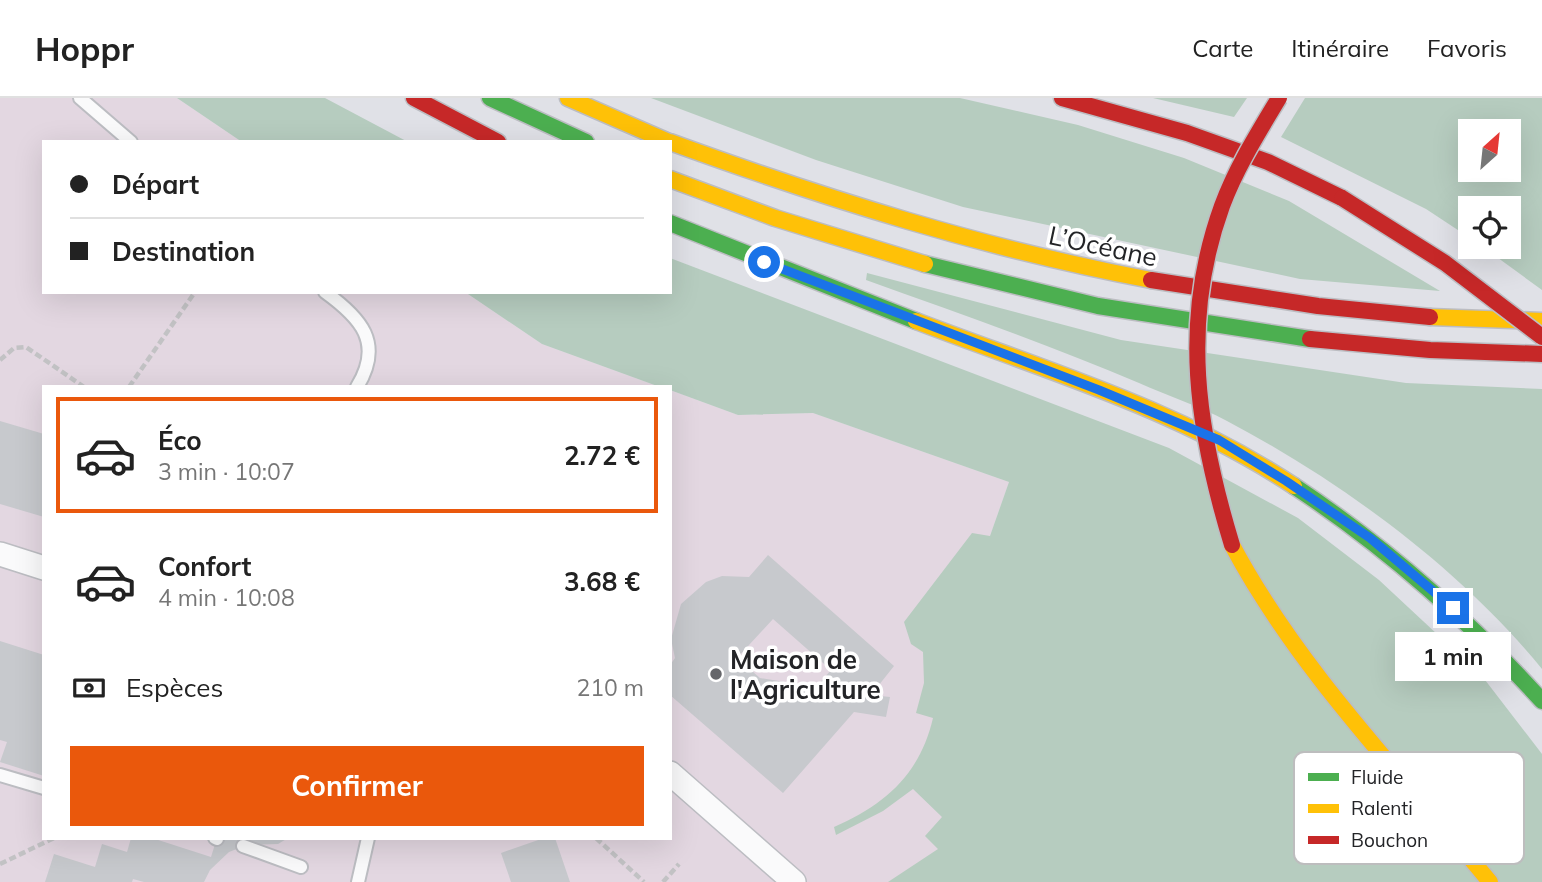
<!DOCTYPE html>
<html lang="fr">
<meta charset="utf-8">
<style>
body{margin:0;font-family:Mulish,sans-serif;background:#f6f6f6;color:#222;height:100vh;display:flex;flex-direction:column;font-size:26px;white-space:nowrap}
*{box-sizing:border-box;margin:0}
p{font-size:23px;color:#767676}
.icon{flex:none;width:38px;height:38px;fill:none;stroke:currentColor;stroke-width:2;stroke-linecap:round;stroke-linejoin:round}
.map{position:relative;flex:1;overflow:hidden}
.panel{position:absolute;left:42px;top:287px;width:630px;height:455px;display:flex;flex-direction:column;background:#fff;border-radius:0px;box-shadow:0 7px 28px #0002}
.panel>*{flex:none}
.hud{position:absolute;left:42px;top:42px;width:630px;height:154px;border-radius:0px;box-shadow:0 7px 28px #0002;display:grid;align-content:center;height:154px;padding:0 28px;background:#fff}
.needle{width:46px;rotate:27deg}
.tools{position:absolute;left:1458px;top:21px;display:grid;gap:14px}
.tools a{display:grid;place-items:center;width:63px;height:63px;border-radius:0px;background:#fff;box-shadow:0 7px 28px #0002;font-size:35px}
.end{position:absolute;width:32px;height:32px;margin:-16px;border:9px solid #1a73e8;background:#fff;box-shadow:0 0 0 4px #fff}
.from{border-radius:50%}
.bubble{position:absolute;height:49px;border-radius:0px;background:#fff;box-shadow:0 7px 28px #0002;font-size:23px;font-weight:700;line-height:49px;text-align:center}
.hud b{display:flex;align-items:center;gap:24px;height:66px;font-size:26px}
.hud b+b{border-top:2px solid #e0e0e0}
.hud i{width:18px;height:18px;background:#222}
ul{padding:12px 0 0;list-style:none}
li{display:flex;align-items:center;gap:21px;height:116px;margin:0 14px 10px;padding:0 14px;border:4px solid transparent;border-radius:0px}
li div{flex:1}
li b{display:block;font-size:26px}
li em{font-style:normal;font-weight:700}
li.active{border-color:#ea580c}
li>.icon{width:63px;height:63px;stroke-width:1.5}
.pay{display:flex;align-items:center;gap:18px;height:77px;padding:0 28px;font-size:26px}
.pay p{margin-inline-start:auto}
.primary-button{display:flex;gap:14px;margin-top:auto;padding:14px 28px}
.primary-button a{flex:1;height:80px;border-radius:0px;background:#ea580c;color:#fff;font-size:28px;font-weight:700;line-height:80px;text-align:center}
header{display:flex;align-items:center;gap:42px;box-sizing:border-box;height:98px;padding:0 35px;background:#fff;border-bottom:2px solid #e0e0e0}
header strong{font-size:33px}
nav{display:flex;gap:38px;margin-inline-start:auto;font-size:24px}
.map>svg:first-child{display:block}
</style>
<header>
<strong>Hoppr</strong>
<nav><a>Carte</a><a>Itinéraire</a><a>Favoris</a></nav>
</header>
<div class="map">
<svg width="1542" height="784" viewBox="0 0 1542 784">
<rect width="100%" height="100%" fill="#e0e1e7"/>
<!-- commercial -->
<path fill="#e3d7e1" d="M 0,0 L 177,0 L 242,44 L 44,44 L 44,194 L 465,194 L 542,246 L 660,289 L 44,289 L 44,740 L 670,740 L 670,292 L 738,317 L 813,315 L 1009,384 L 990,438 L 1020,784 L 0,784 Z"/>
<!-- green -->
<path fill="#b6ccbf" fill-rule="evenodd" d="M 177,0 L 325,0 L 408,44 L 242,44 Z
M 651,0 L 960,0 L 1078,27 L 1184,60 L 1289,103 L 1440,193 L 1300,181 L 963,109 L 816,62 Z
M 1153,0 L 1247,0 L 1234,19 Z
M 1305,0 L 1542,0 L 1542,192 L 1483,149 L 1508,149 L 1508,110 L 1470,110 L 1470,140 L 1426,111 L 1281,39 ZM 1470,33 L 1508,33 L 1508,72 L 1470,72 Z
M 670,160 L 1169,350 L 1298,420 L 1379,482 L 1482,578 L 1542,656 L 1542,784 L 888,784 L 938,751 L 925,738 L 942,719 L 913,691 L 883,713 L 836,737 L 834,729 C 885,707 920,676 933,620 L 916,615 L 924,585 L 923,554 L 911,546 L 904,524 L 972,435 L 990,438 L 1009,384 L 813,315 L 738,317 L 670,292 L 670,289 L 660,289 L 542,246 L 465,194 L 670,194 Z
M 867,175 L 1121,242 L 1406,285 L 1542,291 L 1542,571 C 1461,471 1341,383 1227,323 C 1199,308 1168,298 1139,285 C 1049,247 958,215 866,182 Z"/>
<!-- building -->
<path fill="#c7c9cd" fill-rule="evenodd" d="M 0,323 L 44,336 L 44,419 L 0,406 Z
M 768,457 L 894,568 L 871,597 L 890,599 L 886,619 L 854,614 L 783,695 L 670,597 L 670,567 L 675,560 L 671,541 L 681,506 L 706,484 L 722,478 L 749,479 ZM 773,521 L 831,572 L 816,589 L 760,580 L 737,560 Z
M 0,543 L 44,557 L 44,678 L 0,664 L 7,644 L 0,642 Z
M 131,740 L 152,740 L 211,759 L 217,740 L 288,740 L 278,746 L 247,747 L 229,754 L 210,772 L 204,784 L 144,784 L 133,781 L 132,784 L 45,784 L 54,756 L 95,769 L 102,746 L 127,754 Z
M 544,740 L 555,740 L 570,784 L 511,784 L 501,755 Z"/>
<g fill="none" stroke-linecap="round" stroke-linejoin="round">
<defs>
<path id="lane" d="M 80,0 L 131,44
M 325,194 C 361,220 384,245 357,289
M 0,677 L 44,690
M 215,740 L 217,741
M 243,748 L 301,769
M 358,784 L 368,740"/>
<path id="street" d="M 0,456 L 44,470
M 670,675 L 794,784"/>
<path id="fast" d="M 490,0 L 586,44
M 670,125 L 916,223
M 925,166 L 1098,208 L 1310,241
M 1294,388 C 1386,449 1468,521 1542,603"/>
<path id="slow" d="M 568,0 L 669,44
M 670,44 C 827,101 986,151 1151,182
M 670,81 L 775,120 L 925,166
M 1430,219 L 1542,223
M 916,223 C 1044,272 1178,311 1294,388
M 1232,447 C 1298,571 1401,676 1490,784"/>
<path id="jam" d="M 414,0 L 498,44
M 1062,0 L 1187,35 L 1268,64 L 1342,100
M 1151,182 L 1318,208 L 1430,219
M 1310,241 L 1430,252 L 1542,256"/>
</defs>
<!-- lane casing -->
<use href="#lane" stroke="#bcbdc2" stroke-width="16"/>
<!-- street casing -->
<use href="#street" stroke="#bcbdc2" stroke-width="26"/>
<!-- fast casing -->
<use href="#fast" stroke="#bcbdc2" stroke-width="19"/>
<!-- slow casing -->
<use href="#slow" stroke="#bcbdc2" stroke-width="19"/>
<!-- jam casing -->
<use href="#jam" stroke="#bcbdc2" stroke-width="19"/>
<!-- path -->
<path stroke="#c2c2c4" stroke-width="4.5" stroke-dasharray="7 3.5" stroke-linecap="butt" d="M 0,262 L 14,250 L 26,249 L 84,289
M 129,289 L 195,194
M 596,740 L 644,784
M 0,766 L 54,740
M 663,784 L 679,766"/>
<!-- lane -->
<use href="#lane" stroke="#fafafb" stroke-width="12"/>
<!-- street -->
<use href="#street" stroke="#fafafb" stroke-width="23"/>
<!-- fast -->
<use href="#fast" stroke="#4caf50" stroke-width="16"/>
<!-- slow -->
<use href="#slow" stroke="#ffc107" stroke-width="16"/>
<!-- jam -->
<use href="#jam" stroke="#c62828" stroke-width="16"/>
<defs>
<path id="jam-bridge" d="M 1342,100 L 1445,165 L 1542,239
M 1232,447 C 1197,332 1180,224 1222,108 C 1236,70 1258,35 1279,0"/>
</defs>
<!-- jam-bridge casing -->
<use href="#jam-bridge" stroke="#bcbdc2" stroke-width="19" stroke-linecap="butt"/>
<!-- jam-bridge -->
<use href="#jam-bridge" stroke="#c62828" stroke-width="16"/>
</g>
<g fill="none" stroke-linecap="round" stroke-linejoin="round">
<!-- route -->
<path stroke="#1a73e8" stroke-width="9" d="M 764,164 L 1099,292 L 1219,342 L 1286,383 L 1370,440 L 1453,510"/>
</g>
<!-- markers -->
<circle fill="#65666a" stroke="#fff" stroke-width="2.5" cx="716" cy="576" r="7"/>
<g text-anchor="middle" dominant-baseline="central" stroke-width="7" stroke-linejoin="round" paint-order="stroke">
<!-- street labels -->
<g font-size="26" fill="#232427" stroke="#fff">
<text transform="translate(1103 148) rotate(12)">L’Océane</text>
</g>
<!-- poi labels -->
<g font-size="26" font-weight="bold" fill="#232427" stroke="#fff" text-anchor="start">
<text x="730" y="561">Maison de<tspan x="730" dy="30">l'Agriculture</tspan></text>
</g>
</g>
<!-- legend -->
<rect x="1294" y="654" width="230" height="112" rx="10" fill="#fff" stroke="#bdbdbe" stroke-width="2"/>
<rect x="1308" y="675" width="31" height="8" fill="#4caf50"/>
<rect x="1308" y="706" width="31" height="9" fill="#ffc107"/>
<rect x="1308" y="738" width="31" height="8" fill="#c62828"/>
<g font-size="19" fill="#232427">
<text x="1351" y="686">Fluide</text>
<text x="1351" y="717">Ralenti</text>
<text x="1351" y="749">Bouchon</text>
</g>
</svg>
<div class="tools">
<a><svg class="needle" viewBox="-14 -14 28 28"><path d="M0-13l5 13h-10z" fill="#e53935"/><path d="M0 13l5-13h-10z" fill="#767676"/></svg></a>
<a><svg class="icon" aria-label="locate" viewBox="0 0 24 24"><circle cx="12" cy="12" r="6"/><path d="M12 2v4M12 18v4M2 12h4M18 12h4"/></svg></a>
</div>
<i class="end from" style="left:764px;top:164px"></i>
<i class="end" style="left:1453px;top:510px"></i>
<div class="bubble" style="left:1395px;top:534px;width:116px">1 min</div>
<div class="hud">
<b><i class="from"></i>Départ</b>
<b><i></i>Destination</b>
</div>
<section class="panel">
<ul>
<li class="active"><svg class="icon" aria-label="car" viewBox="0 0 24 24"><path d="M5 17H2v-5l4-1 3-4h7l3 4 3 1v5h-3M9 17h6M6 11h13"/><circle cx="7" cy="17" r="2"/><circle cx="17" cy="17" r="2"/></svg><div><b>Éco</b><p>3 min · 10:07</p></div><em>2.72 €</em></li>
<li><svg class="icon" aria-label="car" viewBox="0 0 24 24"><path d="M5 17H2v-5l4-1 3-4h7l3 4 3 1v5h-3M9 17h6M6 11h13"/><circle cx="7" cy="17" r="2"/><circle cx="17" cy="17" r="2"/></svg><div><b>Confort</b><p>4 min · 10:08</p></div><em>3.68 €</em></li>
</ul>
<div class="pay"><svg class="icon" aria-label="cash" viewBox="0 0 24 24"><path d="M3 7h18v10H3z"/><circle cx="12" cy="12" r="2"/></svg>Espèces<p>210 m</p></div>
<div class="primary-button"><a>Confirmer</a></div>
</section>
</div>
